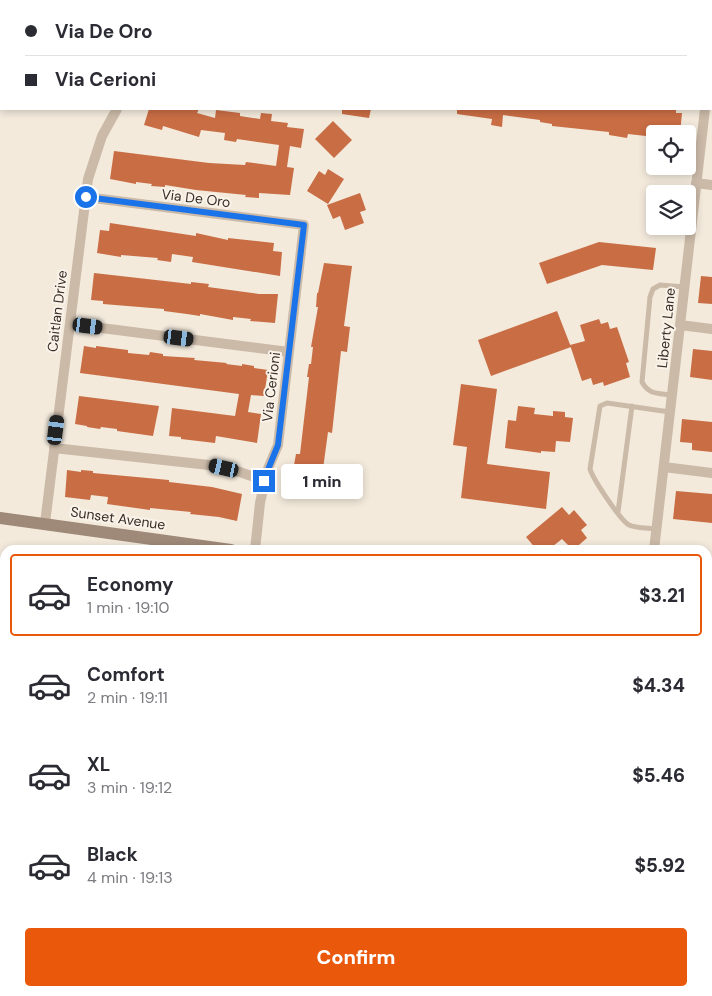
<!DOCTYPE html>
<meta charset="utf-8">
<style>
body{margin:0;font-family:"DM Sans",sans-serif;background:#f2f2f3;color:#2b2b33;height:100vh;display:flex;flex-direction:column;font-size:19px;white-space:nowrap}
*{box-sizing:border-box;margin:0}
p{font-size:16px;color:#7c7c81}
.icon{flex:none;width:28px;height:28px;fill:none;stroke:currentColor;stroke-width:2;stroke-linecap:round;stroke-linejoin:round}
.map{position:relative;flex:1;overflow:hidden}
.panel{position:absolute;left:0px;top:545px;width:712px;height:451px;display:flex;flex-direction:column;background:#fff;border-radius:15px 15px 0 0;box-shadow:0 2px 8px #0003}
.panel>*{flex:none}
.top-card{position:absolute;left:0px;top:0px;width:712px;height:110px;box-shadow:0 2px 8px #0003;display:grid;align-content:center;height:110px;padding:0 25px;background:#fff}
.buttons{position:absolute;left:646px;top:125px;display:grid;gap:10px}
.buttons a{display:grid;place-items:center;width:50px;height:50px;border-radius:5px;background:#fff;box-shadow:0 2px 8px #0003;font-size:25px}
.end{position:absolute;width:22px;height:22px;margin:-11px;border:6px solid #1a73e8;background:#fff;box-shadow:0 0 0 2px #fff}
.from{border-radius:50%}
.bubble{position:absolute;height:35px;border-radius:5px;background:#fff;box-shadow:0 2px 8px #0003;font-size:16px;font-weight:800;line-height:35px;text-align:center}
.car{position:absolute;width:15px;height:30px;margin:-15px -8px;border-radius:6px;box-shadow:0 0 4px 1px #0007;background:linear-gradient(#222 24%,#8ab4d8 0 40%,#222 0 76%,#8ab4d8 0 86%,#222 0)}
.top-card b{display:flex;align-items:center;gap:18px;height:48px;font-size:19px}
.top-card b+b{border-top:1px solid #e1e1e2}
.top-card i{width:12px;height:12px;background:#2b2b33}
ul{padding:9px 0 0;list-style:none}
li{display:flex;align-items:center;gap:15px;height:82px;margin:0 10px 8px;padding:0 15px;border:2px solid transparent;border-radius:5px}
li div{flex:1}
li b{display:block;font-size:19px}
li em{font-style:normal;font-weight:800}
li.current{border-color:#ea580c}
li>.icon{width:45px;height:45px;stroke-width:1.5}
.button{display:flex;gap:10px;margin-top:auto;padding:10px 25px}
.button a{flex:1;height:58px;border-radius:5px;background:#ea580c;color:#fff;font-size:20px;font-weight:800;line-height:58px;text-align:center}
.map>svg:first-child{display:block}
</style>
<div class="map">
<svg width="712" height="996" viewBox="0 0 712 996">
<rect width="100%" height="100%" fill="#f3eadc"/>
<!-- building -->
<path fill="#c96d44" d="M 149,109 L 199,109 L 197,113 L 215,118 L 216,110 L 240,113 L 240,116 L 260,119 L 261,113 L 272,114 L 271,121 L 288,123 L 287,127 L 304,129 L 301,148 L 290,146 L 287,167 L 294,168 L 290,195 L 259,193 L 259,198 L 245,197 L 246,195 L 196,190 L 165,185 L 165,187 L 151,186 L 152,184 L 136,182 L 136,184 L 110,179 L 114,151 L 209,163 L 245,165 L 246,162 L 276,166 L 279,145 L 237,139 L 236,142 L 224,140 L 225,133 L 201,130 L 199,137 L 163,126 L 162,130 L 144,125 Z
M 342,109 L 371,109 L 369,118 L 342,114 Z
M 457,109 L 676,109 L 676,113 L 682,113 L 680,134 L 655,134 L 655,137 L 628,134 L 627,138 L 609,135 L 609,132 L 552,126 L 552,124 L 540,122 L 540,120 L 503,115 L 502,127 L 491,125 L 492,119 L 457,114 Z
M 333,121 L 352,140 L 334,158 L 315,139 Z
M 328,169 L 344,179 L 328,204 L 307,191 L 319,171 L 325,175 Z
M 360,193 L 366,210 L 360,212 L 364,223 L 345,230 L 340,216 L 333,219 L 327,205 Z
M 110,223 L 196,236 L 196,233 L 228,240 L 228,238 L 274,243 L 273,251 L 282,252 L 280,276 L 192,262 L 193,257 L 172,254 L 171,262 L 157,260 L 158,258 L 121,255 L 121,257 L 97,253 L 100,230 L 109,231 Z
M 599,242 L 656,248 L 653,270 L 602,265 L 547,284 L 539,263 Z
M 324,263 L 352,266 L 344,326 L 350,327 L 347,352 L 341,351 L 334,415 L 332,433 L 328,432 L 323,469 L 294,465 L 296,454 L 300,454 L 309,377 L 307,377 L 309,364 L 311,364 L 313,347 L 311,347 L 318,307 L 316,307 L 317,293 L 318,293 Z
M 94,273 L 191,284 L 191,282 L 209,284 L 208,287 L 259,294 L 278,294 L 275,323 L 250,321 L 251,319 L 233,317 L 233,320 L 200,314 L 200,316 L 187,314 L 164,311 L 164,309 L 103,304 L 103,301 L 91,300 Z
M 701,276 L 712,277 L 712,304 L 698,303 Z
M 557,311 L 571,347 L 491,376 L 478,340 Z
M 599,319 L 601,324 L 608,322 L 610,329 L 617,327 L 629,362 L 626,363 L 630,377 L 604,386 L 603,382 L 593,385 L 591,378 L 582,381 L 570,345 L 585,341 L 580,325 Z
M 84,346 L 96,348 L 96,346 L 128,350 L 128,353 L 149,355 L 150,352 L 163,354 L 163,356 L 195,358 L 194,360 L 227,363 L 226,364 L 242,366 L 242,364 L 254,366 L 254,368 L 268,370 L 264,396 L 251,395 L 248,412 L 261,414 L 257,443 L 216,436 L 215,443 L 181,439 L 181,437 L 169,436 L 172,408 L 235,416 L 239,394 L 80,373 Z
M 693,349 L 712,351 L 712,380 L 690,377 Z
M 461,384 L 497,389 L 487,464 L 550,472 L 546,509 L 461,498 L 467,447 L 453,445 Z
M 79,396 L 159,406 L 153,436 L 117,431 L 117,429 L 101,427 L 100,429 L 87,427 L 87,426 L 75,424 Z
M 518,406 L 535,408 L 534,414 L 553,416 L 553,411 L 565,412 L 565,417 L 573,418 L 570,442 L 556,441 L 555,452 L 541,451 L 541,453 L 505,448 L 508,420 L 516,421 Z
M 682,419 L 712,422 L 712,452 L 692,450 L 692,443 L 680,442 Z
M 67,470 L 81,472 L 81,470 L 93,471 L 93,473 L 169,480 L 169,482 L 212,487 L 242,494 L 237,521 L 219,517 L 190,514 L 191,512 L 150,508 L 150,510 L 107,504 L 108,497 L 91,495 L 90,500 L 65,497 Z
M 676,491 L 712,494 L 712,523 L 673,519 Z
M 562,507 L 569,515 L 574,510 L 587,525 L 581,530 L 587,538 L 573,550 L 562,539 L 548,550 L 537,550 L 526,537 Z"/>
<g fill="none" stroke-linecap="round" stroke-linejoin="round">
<!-- service -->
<path stroke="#cbbaa8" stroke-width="5" d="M 672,395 C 658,393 649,395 642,382 L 650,297 L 653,289 L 660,285 L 684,287
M 618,512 L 632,406
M 656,529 C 648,528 635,528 629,525 C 620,520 593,479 590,469 L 600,406 L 607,403 L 670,412"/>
<!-- minor -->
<path stroke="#cbbaa8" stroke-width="10" d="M 191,1 L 192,0
M 464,1 L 465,0
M 711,45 L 712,45
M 711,64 L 712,59
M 696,183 L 712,185
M 86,197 L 304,225 L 278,445 L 267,471 L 260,503 L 255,550
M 70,324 L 289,352
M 680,325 L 712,329
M 54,448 L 209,465 L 240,472 L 265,481
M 664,467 L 712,473
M 45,523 L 88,179 L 102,136 L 117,109
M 654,550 L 705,109
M 708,690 L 712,691
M 708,815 L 712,816
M 708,935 L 712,935
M 71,996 L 71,991
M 84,996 L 84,991
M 310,996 L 310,991
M 323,996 L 324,991
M 500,996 L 501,991"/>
<!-- secondary -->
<path stroke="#9f8979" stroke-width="12" d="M 0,518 L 231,550
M 708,613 L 712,614"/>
</g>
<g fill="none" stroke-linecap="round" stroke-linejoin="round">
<!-- route -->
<path stroke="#1a73e8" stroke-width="6" d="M 86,197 L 304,225 L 278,445 L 267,472 L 264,481"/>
</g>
<g text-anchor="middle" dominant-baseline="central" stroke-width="4" stroke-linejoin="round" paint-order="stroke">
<!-- street labels -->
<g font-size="14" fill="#382e28" stroke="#faf3e9">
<text transform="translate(196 198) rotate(7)">Via De Oro</text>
<text transform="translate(57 311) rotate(-83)">Caitlan Drive</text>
<text transform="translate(666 328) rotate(-84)">Liberty Lane</text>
<text transform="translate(271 387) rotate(-83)">Via Cerioni</text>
<text transform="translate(118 518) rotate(8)">Sunset Avenue</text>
</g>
</g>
</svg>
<div class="buttons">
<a><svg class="icon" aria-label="locate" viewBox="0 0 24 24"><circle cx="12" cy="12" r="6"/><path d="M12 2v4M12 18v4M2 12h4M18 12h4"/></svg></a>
<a><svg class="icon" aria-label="layers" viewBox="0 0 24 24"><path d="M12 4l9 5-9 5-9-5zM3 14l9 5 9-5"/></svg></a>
</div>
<i class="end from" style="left:86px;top:197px"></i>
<i class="end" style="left:264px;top:481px"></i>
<div class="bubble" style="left:281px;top:464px;width:82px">1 min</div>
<i class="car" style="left:88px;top:326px;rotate:97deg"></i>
<i class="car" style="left:179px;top:338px;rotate:97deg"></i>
<i class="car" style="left:56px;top:430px;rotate:7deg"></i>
<i class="car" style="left:224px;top:468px;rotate:283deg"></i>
<div class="top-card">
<b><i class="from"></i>Via De Oro</b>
<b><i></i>Via Cerioni</b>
</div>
<section class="panel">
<ul>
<li class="current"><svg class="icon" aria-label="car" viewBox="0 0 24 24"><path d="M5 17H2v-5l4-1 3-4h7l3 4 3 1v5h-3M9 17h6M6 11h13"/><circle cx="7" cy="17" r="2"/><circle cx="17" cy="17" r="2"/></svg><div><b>Economy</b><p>1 min · 19:10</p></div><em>$3.21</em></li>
<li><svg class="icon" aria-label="car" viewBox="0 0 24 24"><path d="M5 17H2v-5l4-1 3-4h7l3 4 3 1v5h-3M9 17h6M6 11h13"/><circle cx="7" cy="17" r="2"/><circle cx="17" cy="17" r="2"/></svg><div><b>Comfort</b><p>2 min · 19:11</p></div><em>$4.34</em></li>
<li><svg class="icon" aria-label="car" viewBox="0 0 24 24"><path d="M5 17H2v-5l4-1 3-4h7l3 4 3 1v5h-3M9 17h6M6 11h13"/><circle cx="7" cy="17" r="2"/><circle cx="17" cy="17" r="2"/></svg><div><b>XL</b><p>3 min · 19:12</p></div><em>$5.46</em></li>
<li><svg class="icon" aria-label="car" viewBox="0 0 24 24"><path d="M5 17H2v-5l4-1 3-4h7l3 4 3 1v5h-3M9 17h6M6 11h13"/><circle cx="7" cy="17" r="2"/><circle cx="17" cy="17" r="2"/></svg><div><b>Black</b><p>4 min · 19:13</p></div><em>$5.92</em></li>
</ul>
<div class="button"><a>Confirm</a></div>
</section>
</div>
